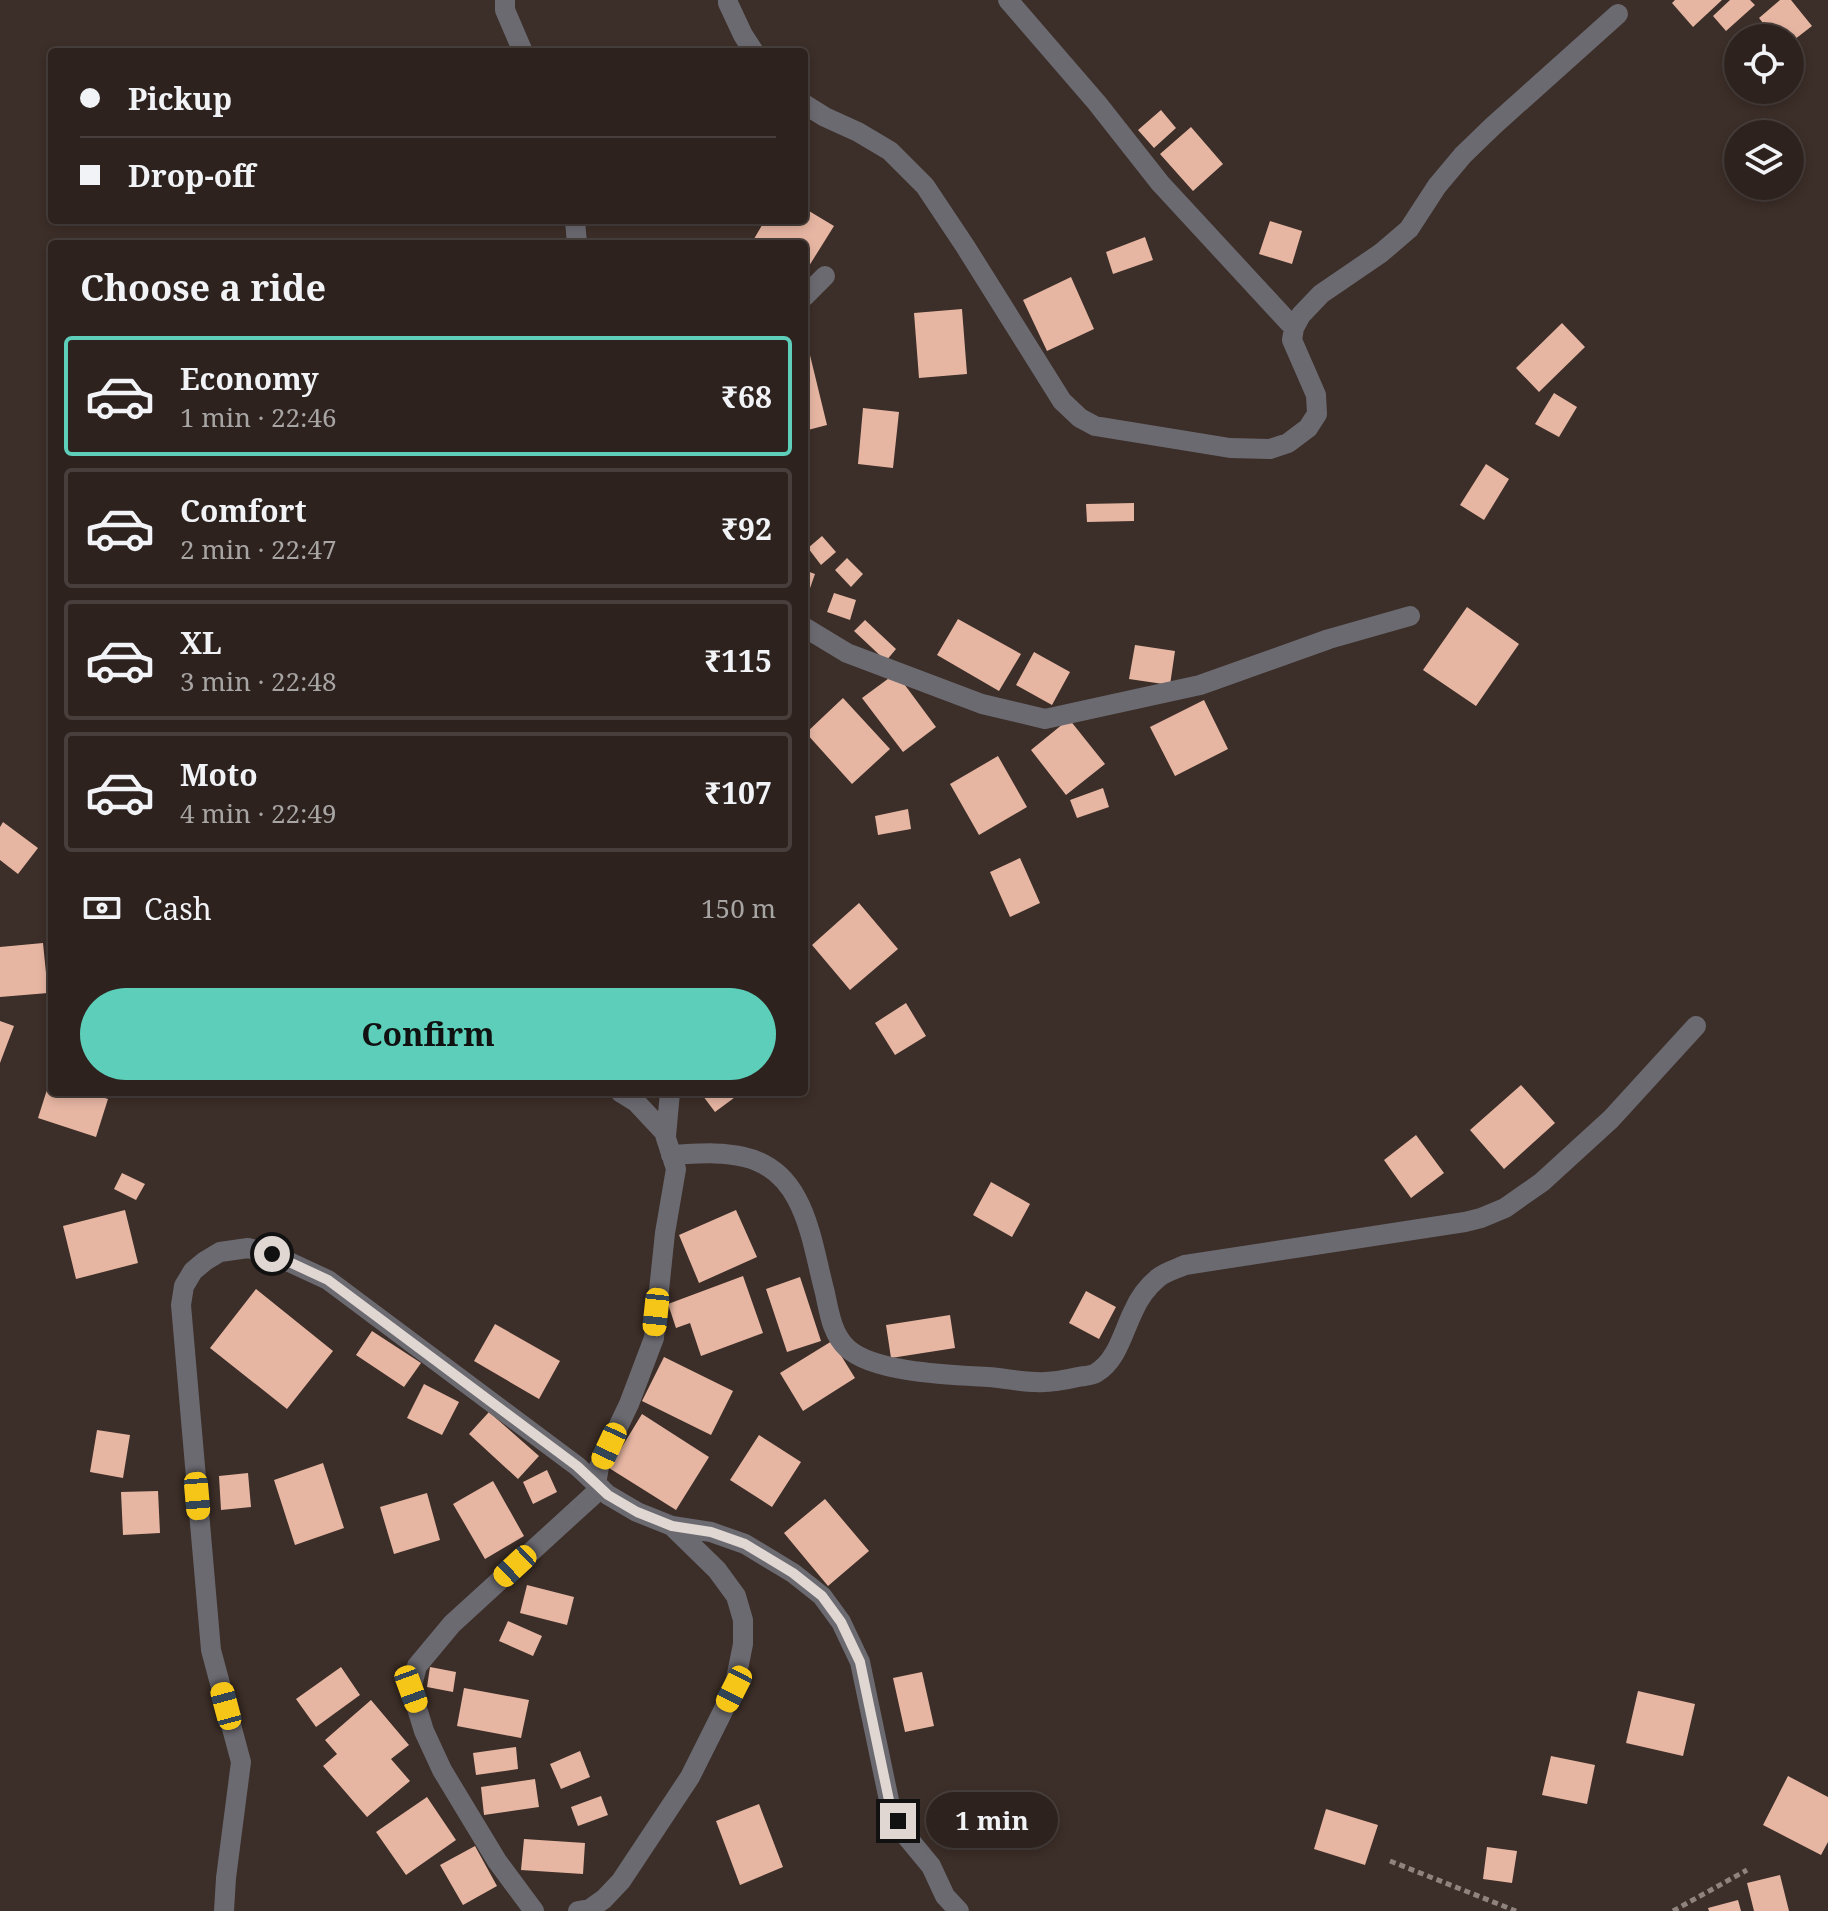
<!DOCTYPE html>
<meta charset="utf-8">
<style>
body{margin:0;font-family:"Noto Serif",serif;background:#352a27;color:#f1f3f6;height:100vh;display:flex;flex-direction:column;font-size:30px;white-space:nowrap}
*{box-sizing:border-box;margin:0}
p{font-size:26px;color:#a7a4a4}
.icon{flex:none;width:44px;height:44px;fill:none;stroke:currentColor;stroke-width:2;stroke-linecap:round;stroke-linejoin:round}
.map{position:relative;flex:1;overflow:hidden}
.drawer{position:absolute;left:48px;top:240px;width:760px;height:856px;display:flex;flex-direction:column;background:#2d221e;border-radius:8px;box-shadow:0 4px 12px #0003,0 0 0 2px #483f3c}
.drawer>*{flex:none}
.hud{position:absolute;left:48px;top:48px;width:760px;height:176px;border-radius:8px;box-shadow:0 4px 12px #0003,0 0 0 2px #483f3c;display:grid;align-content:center;height:176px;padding:0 32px;background:#2d221e}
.buttons{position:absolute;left:1724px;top:24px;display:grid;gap:16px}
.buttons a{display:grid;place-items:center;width:80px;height:80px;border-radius:50%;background:#2d221e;box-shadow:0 4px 12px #0003,0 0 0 2px #483f3c;font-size:40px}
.end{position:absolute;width:36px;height:36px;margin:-18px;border:10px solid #e0d7d3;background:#111;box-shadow:0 0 0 4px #111}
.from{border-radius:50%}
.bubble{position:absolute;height:56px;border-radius:28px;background:#2d221e;box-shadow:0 4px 12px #0003,0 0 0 2px #483f3c;font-size:26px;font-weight:700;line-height:56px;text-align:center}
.car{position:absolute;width:24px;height:48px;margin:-24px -12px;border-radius:10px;box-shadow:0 0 6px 2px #0007;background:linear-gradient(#f5c518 24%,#345 0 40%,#f5c518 0 76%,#345 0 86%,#f5c518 0)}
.hud b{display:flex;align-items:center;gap:28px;height:76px;font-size:30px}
.hud b+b{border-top:2px solid #483f3c}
.hud i{width:20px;height:20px;background:#f1f3f6}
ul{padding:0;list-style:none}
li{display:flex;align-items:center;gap:24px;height:120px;margin:0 16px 12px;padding:0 16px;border:4px solid #483f3c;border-radius:8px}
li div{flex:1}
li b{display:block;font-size:30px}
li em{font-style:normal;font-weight:700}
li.selected{border-color:#5dceb9}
li>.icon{width:72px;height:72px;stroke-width:1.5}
h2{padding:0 32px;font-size:36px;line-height:96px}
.pay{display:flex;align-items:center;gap:20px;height:88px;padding:0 32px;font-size:30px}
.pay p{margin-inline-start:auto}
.action{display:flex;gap:16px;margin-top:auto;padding:16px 32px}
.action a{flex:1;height:92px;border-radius:48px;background:#5dceb9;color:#111;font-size:32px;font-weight:700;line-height:92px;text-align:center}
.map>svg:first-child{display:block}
</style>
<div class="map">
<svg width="1828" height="1911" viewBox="0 0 1828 1911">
<rect width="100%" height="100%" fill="#3c2e28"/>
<!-- building -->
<path fill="#e7b6a3" d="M 1675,0 L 1722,0 L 1693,27 L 1672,3 Z
M 1730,0 L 1750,0 L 1755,5 L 1726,31 L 1713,16 Z
M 1780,0 L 1791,0 L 1812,26 L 1790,43 L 1790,38 L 1775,38 L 1759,18 Z
M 1161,110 L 1176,128 L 1154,148 L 1138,130 Z
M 1191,127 L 1223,164 L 1193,191 L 1160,154 Z
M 804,208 L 834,226 L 804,274 L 804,244 L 751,244 L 765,220 L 804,220 Z
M 1270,221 L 1302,231 L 1292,264 L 1259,254 Z
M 1145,237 L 1153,260 L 1113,274 L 1106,252 Z
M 1071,277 L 1094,329 L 1047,351 L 1023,300 Z
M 962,309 L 967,374 L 919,378 L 914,313 Z
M 1562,323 L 1585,347 L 1539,392 L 1516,368 Z
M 808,347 L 827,425 L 804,431 L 804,348 Z
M 1554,393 L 1577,407 L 1559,437 L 1535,424 Z
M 863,408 L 899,412 L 893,468 L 858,464 Z
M 1486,464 L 1509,479 L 1484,520 L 1460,505 Z
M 1134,503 L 1134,521 L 1087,522 L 1086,504 Z
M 822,536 L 836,552 L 821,565 L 808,548 Z
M 847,558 L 863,574 L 851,587 L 835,570 Z
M 804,570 L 815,574 L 808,594 L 804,592 Z
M 834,593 L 856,600 L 850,620 L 827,612 Z
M 1467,607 L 1519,644 L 1476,706 L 1423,670 Z
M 958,619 L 1021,654 L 999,691 L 937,655 Z
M 865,620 L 896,649 L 886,661 L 854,631 Z
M 1135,645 L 1175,651 L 1170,685 L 1129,679 Z
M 1034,652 L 1070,672 L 1052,705 L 1016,685 Z
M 896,673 L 936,727 L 903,752 L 862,698 Z
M 843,698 L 890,749 L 852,784 L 806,733 Z
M 1204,700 L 1228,749 L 1175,776 L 1150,727 Z
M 1069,719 L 1105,764 L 1066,795 L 1031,750 Z
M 998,756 L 1027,807 L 979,835 L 950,784 Z
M 1103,788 L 1109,807 L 1077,818 L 1070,800 Z
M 908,809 L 911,829 L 878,835 L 875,816 Z
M 3,822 L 38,848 L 18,874 L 0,860 L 0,827 Z
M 1020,858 L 1040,903 L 1010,917 L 990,872 Z
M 859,903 L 898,949 L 850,990 L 812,945 Z
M 43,943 L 48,993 L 0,997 L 0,947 Z
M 906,1003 L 926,1036 L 895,1055 L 875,1023 Z
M 0,1021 L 14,1026 L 0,1063 Z
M 51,1077 L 52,1092 L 86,1092 L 108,1099 L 96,1137 L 38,1118 Z
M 1521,1085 L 1555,1123 L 1504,1169 L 1470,1130 Z
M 700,1092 L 742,1092 L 715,1112 Z
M 1416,1135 L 1444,1173 L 1411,1198 L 1384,1160 Z
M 122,1173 L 145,1184 L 136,1200 L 114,1189 Z
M 991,1182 L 1030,1204 L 1012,1237 L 973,1215 Z
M 125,1210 L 138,1263 L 76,1279 L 63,1226 Z
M 736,1210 L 757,1257 L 699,1283 L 679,1235 Z
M 743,1276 L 763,1333 L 701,1356 L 690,1323 L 676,1328 L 668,1304 Z
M 800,1277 L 821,1341 L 787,1352 L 766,1289 Z
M 256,1289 L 333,1351 L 287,1409 L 210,1348 Z
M 1086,1291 L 1116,1307 L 1099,1339 L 1069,1323 Z
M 950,1315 L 955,1348 L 891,1358 L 886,1325 Z
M 495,1324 L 560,1361 L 539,1399 L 474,1361 Z
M 372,1331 L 421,1363 L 404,1387 L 356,1355 Z
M 832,1341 L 855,1378 L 803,1411 L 780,1373 Z
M 664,1357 L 733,1391 L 711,1435 L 642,1401 Z
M 424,1384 L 459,1402 L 442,1435 L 407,1418 Z
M 489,1412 L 539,1456 L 518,1479 L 469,1434 Z
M 642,1414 L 709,1457 L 676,1510 L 609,1468 Z
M 97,1430 L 130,1435 L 123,1478 L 90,1472 Z
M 759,1435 L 801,1462 L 772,1507 L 730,1480 Z
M 323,1463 L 344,1528 L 295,1545 L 274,1480 Z
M 547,1470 L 557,1492 L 533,1504 L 523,1482 Z
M 248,1473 L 251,1507 L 221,1510 L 219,1476 Z
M 493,1481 L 524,1536 L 485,1559 L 453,1504 Z
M 158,1491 L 160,1533 L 123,1535 L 121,1492 Z
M 427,1493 L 440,1540 L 394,1554 L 380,1507 Z
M 825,1499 L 869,1551 L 828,1586 L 784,1533 Z
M 527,1585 L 574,1597 L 567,1625 L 520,1613 Z
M 508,1621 L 542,1636 L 533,1656 L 499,1641 Z
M 341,1667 L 360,1695 L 316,1727 L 296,1699 Z
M 430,1667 L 456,1672 L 453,1692 L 427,1687 Z
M 922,1672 L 934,1726 L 905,1732 L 893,1678 Z
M 464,1688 L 529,1700 L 521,1738 L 457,1726 Z
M 1638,1691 L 1695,1704 L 1683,1756 L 1626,1743 Z
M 371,1700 L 409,1745 L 391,1759 L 410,1781 L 367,1817 L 323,1766 L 337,1754 L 325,1740 Z
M 516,1747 L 518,1769 L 476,1775 L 473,1753 Z
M 580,1751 L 590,1777 L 561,1789 L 550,1764 Z
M 1551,1756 L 1595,1765 L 1587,1804 L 1542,1795 Z
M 1788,1776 L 1828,1797 L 1828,1842 L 1821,1855 L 1763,1825 Z
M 535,1779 L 539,1807 L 484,1815 L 481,1787 Z
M 601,1796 L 608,1815 L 578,1826 L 571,1807 Z
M 427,1797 L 456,1840 L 406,1875 L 376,1832 Z
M 759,1804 L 783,1867 L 740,1885 L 716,1821 Z
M 1326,1809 L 1378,1825 L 1365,1865 L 1314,1849 Z
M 524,1839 L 585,1843 L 583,1874 L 521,1870 Z
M 475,1846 L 497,1886 L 463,1905 L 440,1865 Z
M 1487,1847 L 1517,1851 L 1512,1883 L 1483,1879 Z
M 1780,1875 L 1789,1911 L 1754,1911 L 1747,1883 Z
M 1738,1900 L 1741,1911 L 1709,1911 L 1708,1908 Z"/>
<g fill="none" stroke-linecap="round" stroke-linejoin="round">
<!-- path -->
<path stroke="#8f837e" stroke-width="5" stroke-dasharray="6 4" stroke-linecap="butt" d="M 1390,1861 L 1516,1911
M 1673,1911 L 1747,1870"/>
<!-- minor -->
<path stroke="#6b6a71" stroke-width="20" d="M 505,0 L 505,10 L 523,52
M 728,0 L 728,3 L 743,35 L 754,52
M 1008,0 L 1097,103 L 1160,183 L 1294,328
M 804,104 L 825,117 L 858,132 L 890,151 L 925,186 L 965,246 L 1062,401 L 1080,418 L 1095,426 L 1230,448 L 1270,449 L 1288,443 L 1308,428 L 1317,414 L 1316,395 L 1292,340 L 1294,328 L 1301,315 L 1321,294 L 1381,253 L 1409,229 L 1437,186 L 1463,155 L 1493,126 L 1618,14
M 575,220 L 577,244
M 804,297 L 825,276
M 804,627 L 847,653 L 982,704 L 1045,719 L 1200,685 L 1329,639 L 1410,616
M 666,1136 L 670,1092
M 671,1155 C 695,1154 720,1151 744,1157 C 806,1171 811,1241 825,1293 C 829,1312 832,1334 847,1348 C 874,1373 952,1375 988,1377 C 1004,1378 1020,1382 1036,1382 C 1050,1383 1065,1380 1078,1377 C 1083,1376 1091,1376 1096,1373 C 1117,1361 1123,1332 1133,1312 C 1138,1300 1147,1287 1158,1278 C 1165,1272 1176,1269 1185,1265 L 1465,1222 L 1481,1218 L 1505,1208 L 1542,1182 L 1611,1119 L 1696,1026
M 596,1484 L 599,1467 L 629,1404 L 654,1338 L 665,1233 L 676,1169 L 664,1132 L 636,1102 L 620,1092
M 224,1911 L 226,1878 L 241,1762 L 211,1650 L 181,1305 L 184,1286 L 193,1271 L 205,1261 L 220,1252 L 248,1248 L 272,1254 L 328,1280 L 577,1466 L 608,1495 L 637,1512 L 672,1526 L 711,1532 L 745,1544 L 793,1573 L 822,1596 L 841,1622 L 860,1662 L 890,1805 L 907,1837 L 931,1866 L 945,1896 L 959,1911
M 534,1911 L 497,1861 L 442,1770 L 424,1731 L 411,1689 L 417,1666 L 452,1624 L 601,1488
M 578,1911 L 590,1909 L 604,1899 L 621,1881 L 690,1777 L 734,1689 L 743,1644 L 743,1620 L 736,1596 L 717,1570 L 672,1526"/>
</g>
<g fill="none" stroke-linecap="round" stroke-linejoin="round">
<!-- route -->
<path stroke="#e0d7d3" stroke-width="10" d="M 272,1254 L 328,1280 L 577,1466 L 608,1495 L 637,1512 L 672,1526 L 711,1532 L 745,1544 L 793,1573 L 822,1596 L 841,1622 L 860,1662 L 890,1805 L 898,1821"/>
</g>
</svg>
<div class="buttons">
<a><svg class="icon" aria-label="locate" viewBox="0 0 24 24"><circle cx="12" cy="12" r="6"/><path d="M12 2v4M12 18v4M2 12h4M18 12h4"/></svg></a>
<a><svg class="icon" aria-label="layers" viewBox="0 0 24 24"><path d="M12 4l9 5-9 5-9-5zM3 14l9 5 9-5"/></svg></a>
</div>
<i class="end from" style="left:272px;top:1254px"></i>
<i class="end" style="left:898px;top:1821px"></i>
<div class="bubble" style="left:926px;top:1792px;width:132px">1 min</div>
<i class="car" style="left:656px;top:1312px;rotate:186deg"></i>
<i class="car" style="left:609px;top:1446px;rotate:205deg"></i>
<i class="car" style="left:197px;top:1496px;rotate:175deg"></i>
<i class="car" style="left:515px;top:1566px;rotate:227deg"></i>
<i class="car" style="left:411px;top:1689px;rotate:160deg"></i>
<i class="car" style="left:734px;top:1689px;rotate:207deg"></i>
<i class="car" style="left:226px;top:1706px;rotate:345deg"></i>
<div class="hud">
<b><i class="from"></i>Pickup</b>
<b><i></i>Drop-off</b>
</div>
<section class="drawer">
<h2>Choose a ride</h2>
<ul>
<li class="selected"><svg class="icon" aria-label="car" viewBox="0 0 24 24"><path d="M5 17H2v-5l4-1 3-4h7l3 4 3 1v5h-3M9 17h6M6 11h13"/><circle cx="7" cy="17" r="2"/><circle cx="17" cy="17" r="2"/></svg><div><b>Economy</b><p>1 min · 22:46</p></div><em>₹68</em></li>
<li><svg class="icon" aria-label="car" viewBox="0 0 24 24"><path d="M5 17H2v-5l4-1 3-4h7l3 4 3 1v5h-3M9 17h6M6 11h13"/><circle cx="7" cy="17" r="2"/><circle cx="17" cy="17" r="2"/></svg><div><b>Comfort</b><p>2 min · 22:47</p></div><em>₹92</em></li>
<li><svg class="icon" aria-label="car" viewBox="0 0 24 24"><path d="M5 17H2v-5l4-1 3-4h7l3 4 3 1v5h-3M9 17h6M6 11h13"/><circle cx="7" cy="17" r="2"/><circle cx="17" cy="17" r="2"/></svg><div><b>XL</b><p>3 min · 22:48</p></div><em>₹115</em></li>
<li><svg class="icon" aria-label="car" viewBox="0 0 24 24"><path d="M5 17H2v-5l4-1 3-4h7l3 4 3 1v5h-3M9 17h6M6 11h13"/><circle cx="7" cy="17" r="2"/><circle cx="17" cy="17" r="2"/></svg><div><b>Moto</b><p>4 min · 22:49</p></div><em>₹107</em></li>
</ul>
<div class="pay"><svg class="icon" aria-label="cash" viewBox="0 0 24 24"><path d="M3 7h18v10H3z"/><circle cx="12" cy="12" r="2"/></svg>Cash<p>150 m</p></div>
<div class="action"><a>Confirm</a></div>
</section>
</div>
